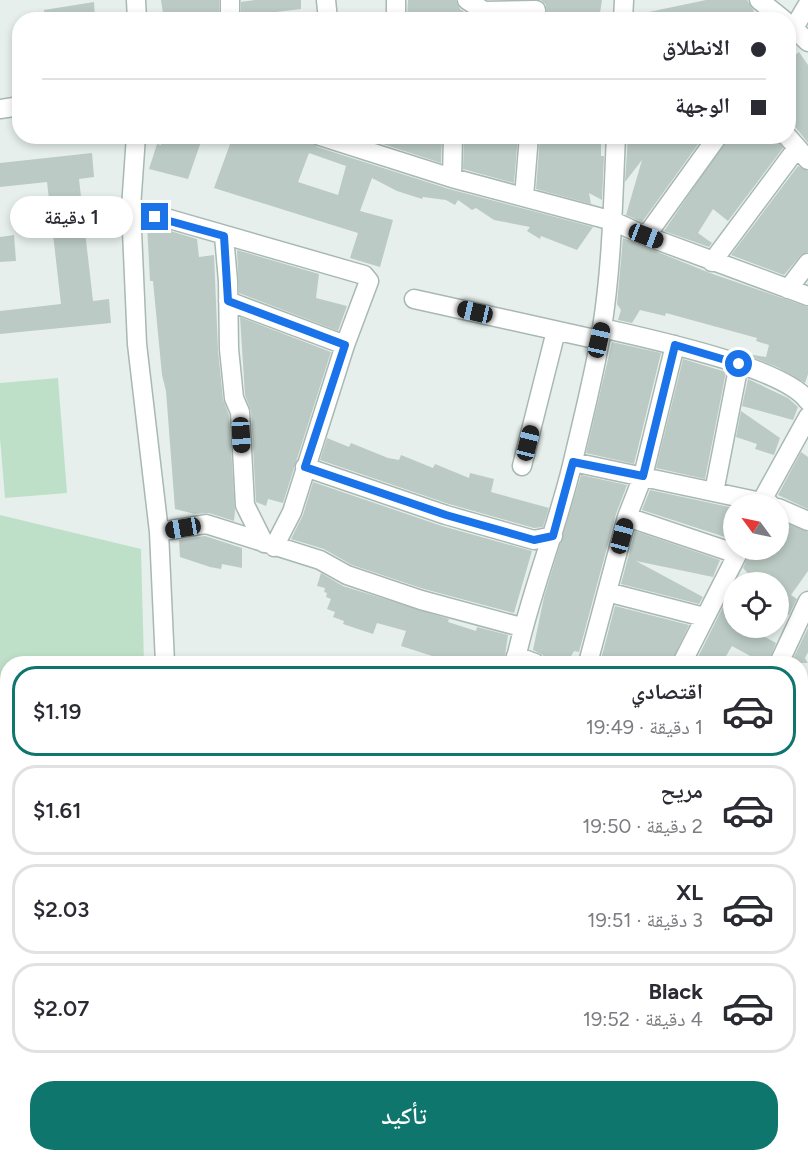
<!DOCTYPE html>
<html lang="ar">
<meta charset="utf-8">
<style>
body{margin:0;font-family:Figtree,"Noto Naskh Arabic",sans-serif;background:#f2f2f3;color:#2b2b33;direction:rtl;height:100vh;display:flex;flex-direction:column;font-size:22px;white-space:nowrap}
*{box-sizing:border-box;margin:0}
p{font-size:20px;color:#7c7c81}
.icon{flex:none;width:33px;height:33px;fill:none;stroke:currentColor;stroke-width:2;stroke-linecap:round;stroke-linejoin:round}
.map{position:relative;flex:1;overflow:hidden;direction:ltr}
.sheet{position:absolute;left:0px;top:656px;width:808px;height:506px;display:flex;flex-direction:column;background:#fff;border-radius:24px 24px 0 0;box-shadow:0 3px 9px #0003;direction:rtl}
.sheet>*{flex:none}
.top-card{position:absolute;left:12px;top:12px;width:784px;height:132px;border-radius:24px;box-shadow:0 3px 9px #0003;direction:rtl;display:grid;align-content:center;height:132px;padding:0 30px;background:#fff}
.needle{width:39px;rotate:303deg}
.tools{position:absolute;left:723px;top:494px;display:grid;gap:12px}
.tools a{display:grid;place-items:center;width:66px;height:66px;border-radius:50%;background:#fff;box-shadow:0 3px 9px #0003;font-size:30px}
.end{position:absolute;width:27px;height:27px;margin:-14px;border:8px solid #1a73e8;background:#fff;box-shadow:0 0 0 3px #fff}
.from{border-radius:50%}
.bubble{position:absolute;height:42px;border-radius:21px;background:#fff;box-shadow:0 3px 9px #0003;font-size:20px;font-weight:600;line-height:42px;text-align:center;direction:rtl}
.car{position:absolute;width:18px;height:36px;margin:-18px -9px;border-radius:8px;box-shadow:0 0 4px 2px #0007;background:linear-gradient(#222 24%,#8ab4d8 0 40%,#222 0 76%,#8ab4d8 0 86%,#222 0)}
.top-card b{display:flex;align-items:center;gap:21px;height:57px;font-size:22px}
.top-card b+b{border-top:2px solid #e1e1e2}
.top-card i{width:15px;height:15px;background:#2b2b33}
ul{padding:10px 0 0;list-style:none}
li{display:flex;align-items:center;gap:18px;height:90px;margin:0 12px 9px;padding:0 18px;border:3px solid #e1e1e2;border-radius:24px}
li div{flex:1}
li b{display:block;font-size:22px}
li em{font-style:normal;font-weight:600}
li.selected{border-color:#0f766e}
li>.icon{width:54px;height:54px;stroke-width:1.5}
.button{display:flex;gap:12px;margin-top:auto;padding:12px 30px}
.button a{flex:1;height:69px;border-radius:24px;background:#0f766e;color:#fff;font-size:24px;font-weight:600;line-height:69px;text-align:center}
.map>svg:first-child{display:block}
</style>
<div class="map">
<svg width="808" height="1160" viewBox="0 0 808 1160">
<rect width="100%" height="100%" fill="#e6efeb"/>
<!-- green -->
<path fill="#bfe0c8" d="M 58,378 L 67,493 L 5,498 L 0,438 L 0,383 Z
M 0,515 L 141,549 L 144,663 L 8,663 L 7,719 L 0,720 Z"/>
<!-- building -->
<path fill="#bbcac4" fill-rule="evenodd" d="M 161,0 L 219,0 L 219,20 L 164,20 Z
M 255,0 L 301,0 L 301,9 L 276,12 L 278,20 L 241,20 L 241,2 Z
M 408,0 L 456,0 L 460,9 L 476,20 L 407,20 Z
M 541,0 L 602,0 L 599,20 L 547,20 L 546,5 Z
M 706,0 L 747,0 L 754,11 L 748,20 L 645,20 L 644,13 Z
M 94,2 L 95,20 L 44,20 L 44,10 Z
M 799,52 L 808,65 L 808,143 L 789,119 L 789,59 Z
M 162,136 L 203,136 L 188,179 L 149,169 L 157,144 L 161,145 Z
M 233,136 L 309,136 L 317,147 L 449,189 L 593,227 L 577,250 L 541,236 L 540,239 L 527,231 L 530,227 L 494,220 L 476,208 L 472,210 L 458,200 L 455,205 L 446,200 L 423,197 L 422,199 L 397,191 L 372,178 L 360,211 L 393,220 L 380,267 L 350,258 L 358,233 L 214,188 ZM 309,153 L 346,166 L 338,195 L 298,182 Z
M 382,136 L 442,136 L 441,163 L 380,143 Z
M 464,136 L 518,136 L 514,183 L 463,169 Z
M 540,136 L 601,136 L 601,156 L 604,156 L 602,200 L 589,193 L 591,204 L 536,189 Z
M 628,136 L 704,136 L 642,222 L 626,215 L 642,160 L 625,182 Z
M 729,136 L 776,136 L 783,148 L 728,221 L 713,209 L 698,233 L 712,243 L 709,247 L 664,231 Z
M 92,153 L 94,177 L 79,179 L 93,301 L 109,299 L 111,323 L 0,334 L 0,311 L 61,304 L 47,182 L 0,187 L 0,163 Z
M 798,166 L 808,171 L 808,252 L 800,256 L 784,275 L 731,255 Z
M 147,224 L 197,239 L 199,257 L 214,255 L 218,350 L 223,399 L 229,415 L 235,511 L 234,521 L 209,513 L 195,514 L 175,509 L 166,391 L 162,375 L 153,281 L 150,281 Z
M 14,235 L 16,261 L 0,262 L 0,237 Z
M 623,238 L 710,273 L 808,307 L 808,374 L 805,383 L 777,367 L 742,353 L 766,357 L 769,345 L 756,341 L 757,338 L 666,313 L 665,316 L 640,310 L 632,323 L 618,320 L 621,310 L 617,304 Z
M 237,250 L 319,274 L 316,298 L 347,306 L 338,331 L 239,293 Z
M 240,317 L 331,352 L 283,503 L 268,499 L 266,506 L 256,502 L 251,411 L 245,395 Z
M 612,342 L 661,353 L 634,464 L 586,453 Z
M 683,359 L 726,372 L 705,479 L 656,468 Z
M 748,379 L 788,398 L 798,407 L 793,420 L 742,406 Z
M 741,411 L 780,438 L 774,455 L 755,449 L 757,444 L 736,437 Z
M 327,438 L 349,447 L 351,443 L 388,458 L 399,460 L 401,455 L 433,468 L 435,464 L 469,478 L 470,473 L 494,479 L 491,492 L 549,508 L 543,527 L 534,528 L 449,504 L 320,460 Z
M 801,452 L 808,457 L 808,509 L 778,495 Z
M 581,475 L 627,485 L 616,514 L 579,652 L 574,651 L 567,663 L 546,663 L 543,655 L 533,650 L 544,597 Z
M 313,482 L 442,526 L 532,551 L 514,613 L 424,589 L 352,565 L 324,549 L 291,539 L 303,515 Z
M 650,490 L 734,508 L 734,540 L 642,510 Z
M 778,520 L 808,532 L 808,571 L 791,595 L 797,599 L 789,615 L 780,609 L 778,611 L 778,582 L 756,582 L 743,568 L 751,549 L 778,549 Z
M 635,531 L 720,560 L 713,577 L 636,561 L 703,597 L 699,604 L 621,584 Z
M 205,536 L 242,548 L 242,568 L 222,564 L 221,569 L 210,567 L 180,557 L 179,540 Z
M 321,573 L 343,586 L 449,619 L 448,622 L 476,631 L 477,627 L 508,635 L 504,663 L 454,663 L 401,646 L 406,631 L 377,623 L 373,634 L 343,624 L 344,621 L 333,617 L 335,612 L 327,609 L 331,599 L 326,597 L 327,593 L 324,592 L 325,588 L 317,586 Z
M 615,606 L 689,625 L 671,663 L 600,663 Z
M 723,607 L 734,613 L 734,627 L 747,627 L 776,643 L 768,663 L 763,663 L 732,646 L 722,663 L 695,663 Z
M 808,628 L 808,652 L 805,658 L 808,663 L 791,663 Z"/>
<g fill="none" stroke-linecap="round" stroke-linejoin="round">
<defs>
<path id="minor" d="M 136,0 L 137,20
M 230,0 L 230,20
M 326,0 L 328,20
M 467,0 L 484,11 L 536,10 L 536,20
M 759,0 L 784,20
M 396,20 L 396,0
M 623,20 L 624,0
M 789,24 L 808,42
M 789,36 L 808,4
M 0,109 L 20,106
M 136,136 L 131,208 L 137,344 L 159,532 L 165,663
M 320,136 L 452,178 L 613,221 L 646,236
M 718,136 L 646,236 L 808,296
M 787,136 L 808,160
M 452,178 L 453,136
M 524,197 L 529,136
M 131,208 L 364,275 L 369,281 L 345,345 L 292,512 L 274,547
M 224,236 L 228,281 L 229,349 L 234,398 L 240,412 L 245,505 L 264,543
M 712,262 L 797,148
M 788,289 L 808,263
M 414,299 L 599,340
M 228,301 L 345,345
M 602,328 C 646,338 784,367 808,401
M 573,462 L 770,504
M 522,466 L 556,331
M 305,467 L 446,515 L 534,540 L 553,536
M 714,492 L 739,364
M 760,504 L 808,417
M 778,508 L 808,521
M 627,517 L 737,554
M 159,532 L 206,524 L 320,560 L 347,575 L 421,600 L 521,627
M 607,592 L 704,617
M 516,656 L 535,663
M 515,663 C 529,595 557,530 573,461 C 583,418 595,372 602,328 C 612,265 613,200 616,136
M 588,663 L 627,517 L 643,476 L 675,345
M 682,663 L 740,549
M 779,663 L 808,601
M 801,699 L 808,699
M 801,795 L 808,755
M 0,917 L 8,919
M 801,953 L 808,954
M 801,1096 L 808,1098
M 187,1160 L 188,1154
M 439,1160 L 440,1154
M 537,1160 L 537,1154
M 711,1160 L 712,1154
M 788,1160 L 789,1154"/>
</defs>
<!-- minor casing -->
<use href="#minor" stroke="#a8b8b2" stroke-width="21"/>
<!-- minor -->
<use href="#minor" stroke="#fff" stroke-width="18"/>
</g>
<g fill="none" stroke-linecap="round" stroke-linejoin="round">
<!-- route -->
<path stroke="#1a73e8" stroke-width="8" d="M 155,217 L 224,236 L 228,301 L 345,345 L 305,467 L 446,515 L 534,540 L 553,536 L 573,462 L 643,476 L 675,345 L 739,364"/>
</g>
</svg>
<div class="tools">
<a><svg class="needle" viewBox="-14 -14 28 28"><path d="M0-13l5 13h-10z" fill="#e53935"/><path d="M0 13l5-13h-10z" fill="#7c7c81"/></svg></a>
<a><svg class="icon" aria-label="locate" viewBox="0 0 24 24"><circle cx="12" cy="12" r="6"/><path d="M12 2v4M12 18v4M2 12h4M18 12h4"/></svg></a>
</div>
<i class="end from" style="left:739px;top:364px"></i>
<i class="end" style="left:155px;top:217px"></i>
<div class="bubble" style="left:10px;top:196px;width:123px">1 دقيقة</div>
<i class="car" style="left:646px;top:236px;rotate:111deg"></i>
<i class="car" style="left:475px;top:312px;rotate:283deg"></i>
<i class="car" style="left:599px;top:340px;rotate:13deg"></i>
<i class="car" style="left:241px;top:435px;rotate:177deg"></i>
<i class="car" style="left:528px;top:443px;rotate:14deg"></i>
<i class="car" style="left:183px;top:528px;rotate:260deg"></i>
<i class="car" style="left:622px;top:536px;rotate:15deg"></i>
<div class="top-card">
<b><i class="from"></i>الانطلاق</b>
<b><i></i>الوجهة</b>
</div>
<section class="sheet">
<ul>
<li class="selected"><svg class="icon" aria-label="car" viewBox="0 0 24 24"><path d="M5 17H2v-5l4-1 3-4h7l3 4 3 1v5h-3M9 17h6M6 11h13"/><circle cx="7" cy="17" r="2"/><circle cx="17" cy="17" r="2"/></svg><div><b>اقتصادي</b><p>1 دقيقة · 19:49</p></div><em>$1.19</em></li>
<li><svg class="icon" aria-label="car" viewBox="0 0 24 24"><path d="M5 17H2v-5l4-1 3-4h7l3 4 3 1v5h-3M9 17h6M6 11h13"/><circle cx="7" cy="17" r="2"/><circle cx="17" cy="17" r="2"/></svg><div><b>مريح</b><p>2 دقيقة · 19:50</p></div><em>$1.61</em></li>
<li><svg class="icon" aria-label="car" viewBox="0 0 24 24"><path d="M5 17H2v-5l4-1 3-4h7l3 4 3 1v5h-3M9 17h6M6 11h13"/><circle cx="7" cy="17" r="2"/><circle cx="17" cy="17" r="2"/></svg><div><b>XL</b><p>3 دقيقة · 19:51</p></div><em>$2.03</em></li>
<li><svg class="icon" aria-label="car" viewBox="0 0 24 24"><path d="M5 17H2v-5l4-1 3-4h7l3 4 3 1v5h-3M9 17h6M6 11h13"/><circle cx="7" cy="17" r="2"/><circle cx="17" cy="17" r="2"/></svg><div><b>Black</b><p>4 دقيقة · 19:52</p></div><em>$2.07</em></li>
</ul>
<div class="button"><a>تأكيد</a></div>
</section>
</div>
